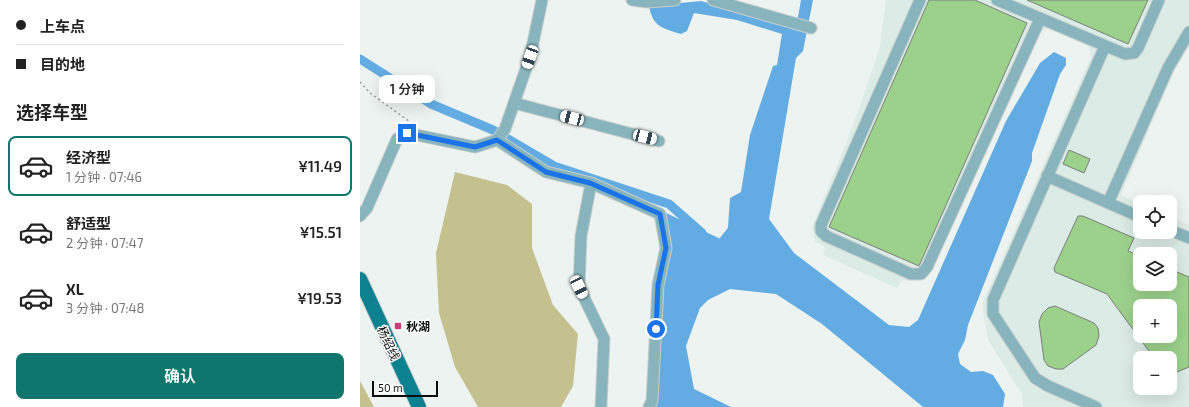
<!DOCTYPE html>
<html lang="zh">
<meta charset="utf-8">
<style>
body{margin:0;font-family:"Exo 2","Noto Sans SC",sans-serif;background:#f6f6f6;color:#222;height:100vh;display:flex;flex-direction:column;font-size:15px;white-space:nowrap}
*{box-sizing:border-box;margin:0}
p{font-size:13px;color:#767676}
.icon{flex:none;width:22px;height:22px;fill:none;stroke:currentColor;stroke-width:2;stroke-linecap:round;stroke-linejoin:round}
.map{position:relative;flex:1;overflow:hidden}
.details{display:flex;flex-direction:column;background:#fff;width:360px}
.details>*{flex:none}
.banner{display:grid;align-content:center;height:88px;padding:0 16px;background:#fff}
.fabs{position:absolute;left:773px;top:195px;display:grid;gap:8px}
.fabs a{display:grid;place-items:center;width:44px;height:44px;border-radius:8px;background:#fff;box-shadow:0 4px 16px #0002;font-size:20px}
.scale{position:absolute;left:12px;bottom:10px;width:66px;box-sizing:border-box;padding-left:4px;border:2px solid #0d0f0e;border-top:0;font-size:11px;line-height:14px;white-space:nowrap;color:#0d0f0e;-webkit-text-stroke:3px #fefffe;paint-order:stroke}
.end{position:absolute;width:18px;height:18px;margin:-9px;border:5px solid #1a73e8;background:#fff;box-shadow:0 0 0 2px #fff}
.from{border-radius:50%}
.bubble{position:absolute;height:28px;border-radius:8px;background:#fff;box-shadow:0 4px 16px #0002;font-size:13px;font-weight:600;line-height:28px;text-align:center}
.car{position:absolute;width:12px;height:24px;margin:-12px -6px;border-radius:5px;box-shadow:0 0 3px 1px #0007;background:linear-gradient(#fff 24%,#345 0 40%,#fff 0 76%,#345 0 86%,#fff 0)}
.banner b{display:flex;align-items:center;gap:14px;height:38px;font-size:15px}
.banner b+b{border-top:1px solid #e0e0e0}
.banner i{width:10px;height:10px;background:#222}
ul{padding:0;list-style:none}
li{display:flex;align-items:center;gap:12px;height:60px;margin:0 8px 6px;padding:0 8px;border:2px solid transparent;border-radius:8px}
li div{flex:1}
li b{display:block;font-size:15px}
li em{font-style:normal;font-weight:600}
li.selected{border-color:#0f766e}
li>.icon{width:36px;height:36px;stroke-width:1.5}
h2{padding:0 16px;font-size:18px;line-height:48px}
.button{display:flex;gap:8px;margin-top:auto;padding:8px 16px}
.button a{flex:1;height:46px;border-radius:8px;background:#0f766e;color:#fff;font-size:16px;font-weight:600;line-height:46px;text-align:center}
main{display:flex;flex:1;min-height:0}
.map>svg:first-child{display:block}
</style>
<main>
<section class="details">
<div class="banner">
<b><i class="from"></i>上车点</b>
<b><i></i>目的地</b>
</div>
<h2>选择车型</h2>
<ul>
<li class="selected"><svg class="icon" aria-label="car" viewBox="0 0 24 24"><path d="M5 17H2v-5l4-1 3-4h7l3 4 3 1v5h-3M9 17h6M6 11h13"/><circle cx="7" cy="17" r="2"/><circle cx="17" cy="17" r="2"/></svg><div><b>经济型</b><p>1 分钟 · 07:46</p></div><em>¥11.49</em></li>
<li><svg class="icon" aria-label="car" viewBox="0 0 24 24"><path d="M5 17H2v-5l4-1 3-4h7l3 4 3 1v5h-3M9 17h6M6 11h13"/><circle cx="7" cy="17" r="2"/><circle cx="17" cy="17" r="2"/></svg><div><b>舒适型</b><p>2 分钟 · 07:47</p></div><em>¥15.51</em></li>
<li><svg class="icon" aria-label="car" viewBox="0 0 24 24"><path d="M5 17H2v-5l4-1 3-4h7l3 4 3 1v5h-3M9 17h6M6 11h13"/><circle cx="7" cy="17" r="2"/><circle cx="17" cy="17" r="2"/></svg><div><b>XL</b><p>3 分钟 · 07:48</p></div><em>¥19.53</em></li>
</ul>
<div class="button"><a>确认</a></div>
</section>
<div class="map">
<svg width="829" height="407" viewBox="0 0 829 407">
<rect width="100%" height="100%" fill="#ecf3f1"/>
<!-- built -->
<path fill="#dbebe6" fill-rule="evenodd" d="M 526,0 L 829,0 L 829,47 L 815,69 L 761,195 L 780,204 L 780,232 L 810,232 L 810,217 L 829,225 L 829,407 L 663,407 L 662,394 L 628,340 L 622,304 L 731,57 L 729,47 L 689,28 L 679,33 L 566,278 L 556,281 L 542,280 L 537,288 L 463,255 L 466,248 L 455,241 L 452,227 L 493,126 L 520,47 ZM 780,254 L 810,254 L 810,284 L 780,284 ZM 780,306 L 810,306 L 810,336 L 780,336 ZM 780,358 L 810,358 L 810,388 L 780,388 Z"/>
<!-- green -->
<path fill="#c5c18f" d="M 95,172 L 147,185 L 172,204 L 172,248 L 193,305 L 218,334 L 213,386 L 201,407 L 118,407 L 95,367 L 79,313 L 76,253 Z
M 0,381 L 14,407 L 0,407 Z"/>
<!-- water -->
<path fill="#63ace3" d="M 441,0 L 453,0 L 443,51 L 436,58 L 409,219 L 434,253 L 529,325 L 549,327 L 558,320 L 646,121 L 680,63 L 694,52 L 706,58 L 706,65 L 700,74 L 672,153 L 672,161 L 608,325 L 605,340 L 598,354 L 600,364 L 611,372 L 623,371 L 633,375 L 645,394 L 643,407 L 563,407 L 462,324 L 416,294 L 370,289 L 348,300 L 340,308 L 326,346 L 334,389 L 371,407 L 292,407 L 295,401 L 302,211 L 367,242 L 370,198 L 381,192 L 390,135 L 413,66 L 417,65 L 422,34 L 377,20 L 334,13 L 327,31 L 321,34 C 302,28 293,27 289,6 L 341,1 L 429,26 L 438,17 Z"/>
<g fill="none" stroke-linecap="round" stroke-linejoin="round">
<!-- canal -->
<path stroke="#63ace3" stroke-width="9" d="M 0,59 L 71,104 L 133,130 L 194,166 L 309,204 L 342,233
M 357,249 L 375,226"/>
</g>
<!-- building -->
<path fill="#9cd18c" stroke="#7b7f7a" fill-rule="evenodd" d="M 569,0 L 615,0 L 667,23 L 559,266 L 469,227 Z
M 667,0 L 788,0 L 768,44 Z
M 709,150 L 730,159 L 724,173 L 703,164 Z
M 718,216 L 723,216 L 774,238 L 768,251 L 780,256 L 780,284 L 810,284 L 810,269 L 829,277 L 829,367 L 810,375 L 810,358 L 794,358 L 747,294 L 695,272 L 694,268 ZM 780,306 L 810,306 L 810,336 L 780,336 Z
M 695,306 L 734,323 L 738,328 L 739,336 L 736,345 L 703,369 L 696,369 L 688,366 L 684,360 L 679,322 L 682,314 L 688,308 Z"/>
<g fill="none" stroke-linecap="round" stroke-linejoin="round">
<defs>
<path id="minor" d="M 272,0 L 287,2 L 315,0
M 353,0 L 451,28
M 560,0 L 461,225 L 461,231 L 466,236 L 551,274 L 561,274 L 567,267 L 680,19
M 637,0 L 765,54 L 774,53 L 778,48 L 799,0
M 154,103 L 299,141
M 137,140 L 186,172 L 231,183 L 300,214 L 306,248 L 298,285 L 292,401 L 289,407
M 687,176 L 780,217
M 231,183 L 221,236 L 219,287 L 244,339 L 241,407
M 748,203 L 808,68 L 829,32
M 0,216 L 7,208 L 37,139 L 47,133 L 115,147 L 137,140 L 145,129 L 170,57 L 182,0
M 810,230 L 829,238
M 736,407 L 688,386 L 675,378 L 633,314 L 633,300 L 745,46"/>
<path id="major" d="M 0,279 L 59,407"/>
</defs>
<!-- minor casing -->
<use href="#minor" stroke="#c8cfcd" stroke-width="13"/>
<!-- major casing -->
<use href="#major" stroke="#c8cfcd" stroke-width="16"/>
<!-- path -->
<path stroke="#9a9f9e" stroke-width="1.5" stroke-dasharray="2 3" stroke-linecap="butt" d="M 0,82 L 10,93 L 53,124"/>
<!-- minor -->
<use href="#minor" stroke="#88b5bd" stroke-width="11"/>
<!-- major -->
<use href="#major" stroke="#0c818f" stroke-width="14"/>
</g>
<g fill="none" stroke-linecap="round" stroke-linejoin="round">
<!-- route -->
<path stroke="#1a73e8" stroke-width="5" d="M 47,133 L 115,147 L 137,140 L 186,172 L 230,183 L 300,214 L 306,248 L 298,285 L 296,329"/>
</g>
<!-- markers -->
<rect fill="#c83f78" stroke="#fefffe" stroke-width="1.5" x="34" y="322" width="8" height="8" rx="2"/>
<g text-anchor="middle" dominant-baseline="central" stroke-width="3" stroke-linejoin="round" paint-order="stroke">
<!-- poi labels -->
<g font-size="12" font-weight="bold" fill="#0d0f0e" stroke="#fefffe" text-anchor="start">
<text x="46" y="326">秋湖</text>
</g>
<!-- street labels -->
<g font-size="12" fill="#0d0f0e" stroke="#fefffe">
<text transform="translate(29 343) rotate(65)">杨绍线</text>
</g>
</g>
</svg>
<div class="fabs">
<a><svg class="icon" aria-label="locate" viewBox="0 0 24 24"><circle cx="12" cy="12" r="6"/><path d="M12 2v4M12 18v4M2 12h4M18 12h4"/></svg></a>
<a><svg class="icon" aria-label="layers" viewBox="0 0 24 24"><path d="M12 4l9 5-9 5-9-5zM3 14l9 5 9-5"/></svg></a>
<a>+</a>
<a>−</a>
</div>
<div class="scale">50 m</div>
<i class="end from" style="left:296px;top:329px"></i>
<i class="end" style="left:47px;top:133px"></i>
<div class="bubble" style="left:19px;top:75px;width:56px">1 分钟</div>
<i class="car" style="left:170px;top:57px;rotate:200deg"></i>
<i class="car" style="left:212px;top:118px;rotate:285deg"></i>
<i class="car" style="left:285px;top:137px;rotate:105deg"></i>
<i class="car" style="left:219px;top:287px;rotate:154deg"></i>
</div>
</main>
